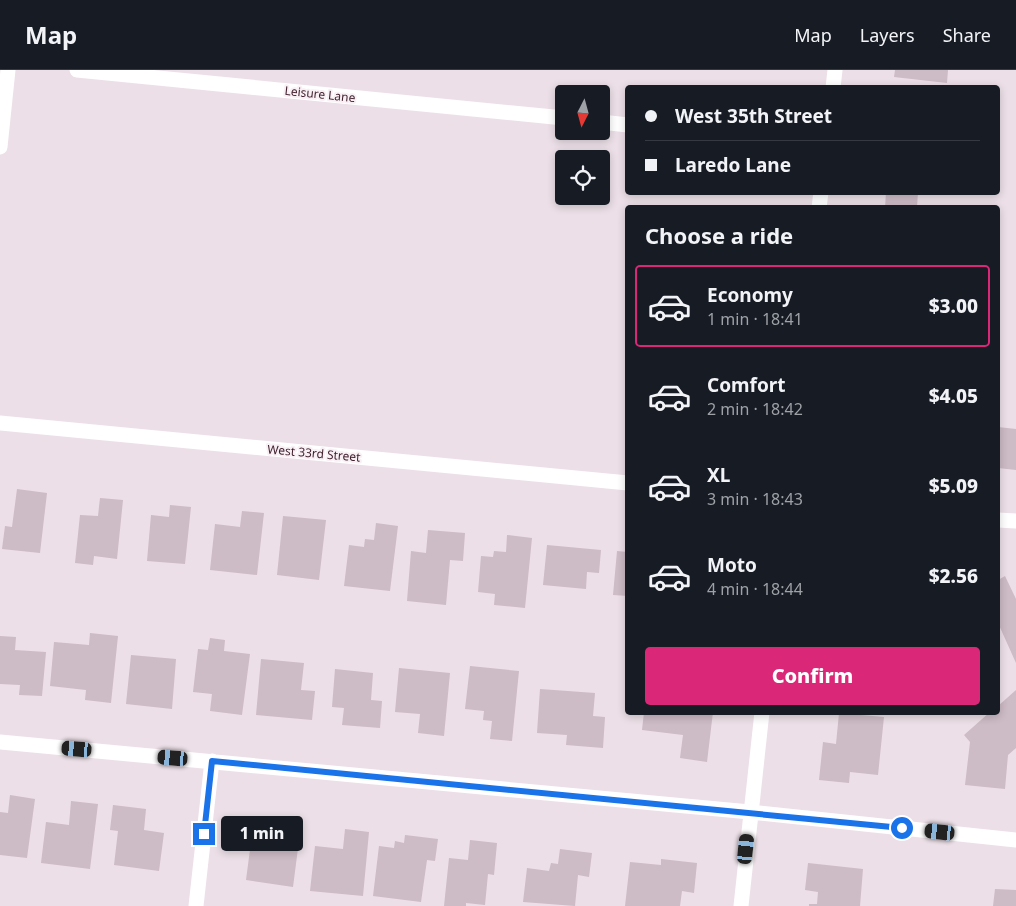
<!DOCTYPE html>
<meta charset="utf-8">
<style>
body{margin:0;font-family:"Noto Sans",sans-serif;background:#242831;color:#f1f3f6;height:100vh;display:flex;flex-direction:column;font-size:19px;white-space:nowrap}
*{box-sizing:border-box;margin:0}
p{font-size:16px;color:#9ea1a6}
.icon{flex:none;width:28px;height:28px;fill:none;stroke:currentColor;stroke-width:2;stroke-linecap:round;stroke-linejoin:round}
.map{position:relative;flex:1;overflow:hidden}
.sheet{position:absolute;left:625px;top:135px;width:375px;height:510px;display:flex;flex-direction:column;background:#171b24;border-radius:5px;box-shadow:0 2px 8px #0003}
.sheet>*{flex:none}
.guide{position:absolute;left:625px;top:15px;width:375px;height:110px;border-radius:5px;box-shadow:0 2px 8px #0003;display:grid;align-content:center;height:110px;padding:0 20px;background:#171b24}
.needle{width:32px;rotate:186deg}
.controls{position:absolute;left:555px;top:15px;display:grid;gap:10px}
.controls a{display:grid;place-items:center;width:55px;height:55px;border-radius:5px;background:#171b24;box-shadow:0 2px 8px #0003;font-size:25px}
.end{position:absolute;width:22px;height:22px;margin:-11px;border:6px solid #1a73e8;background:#fff;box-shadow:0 0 0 2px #fff}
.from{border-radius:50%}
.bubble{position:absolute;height:35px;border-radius:5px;background:#171b24;box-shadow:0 2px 8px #0003;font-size:16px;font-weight:800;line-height:35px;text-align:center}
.car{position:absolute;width:15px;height:30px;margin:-15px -8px;border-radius:6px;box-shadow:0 0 4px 1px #0007;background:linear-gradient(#222 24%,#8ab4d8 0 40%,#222 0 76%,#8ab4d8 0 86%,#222 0)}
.guide b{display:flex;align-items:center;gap:18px;height:48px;font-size:19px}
.guide b+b{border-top:1px solid #363941}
.guide i{width:12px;height:12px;background:#f1f3f6}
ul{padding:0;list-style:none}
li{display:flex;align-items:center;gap:15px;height:82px;margin:0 10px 8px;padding:0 10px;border:2px solid transparent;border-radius:5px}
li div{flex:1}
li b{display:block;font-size:19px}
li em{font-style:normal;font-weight:800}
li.active{border-color:#db2777}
li>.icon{width:45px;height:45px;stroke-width:1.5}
h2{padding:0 20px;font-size:22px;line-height:60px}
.primary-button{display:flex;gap:10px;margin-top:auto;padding:10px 20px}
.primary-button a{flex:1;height:58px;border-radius:5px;background:#db2777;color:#fff;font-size:20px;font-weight:800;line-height:58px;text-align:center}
header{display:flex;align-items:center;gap:30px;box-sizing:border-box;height:70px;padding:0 25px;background:#171b24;border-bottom:1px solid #363941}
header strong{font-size:24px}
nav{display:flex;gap:28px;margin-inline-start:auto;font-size:18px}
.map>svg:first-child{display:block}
</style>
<header>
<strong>Map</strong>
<nav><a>Map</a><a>Layers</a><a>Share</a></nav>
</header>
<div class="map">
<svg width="1016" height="836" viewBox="0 0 1016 836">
<rect width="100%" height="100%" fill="#ecdfe7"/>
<!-- building -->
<path fill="#cdbbc5" d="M 895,0 L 948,0 L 947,13 L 894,7 Z
M 886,122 L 918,122 L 917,138 L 885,138 Z
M 998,357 L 1016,359 L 1016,400 L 998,398 Z
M 17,419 L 47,423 L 40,483 L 2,479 L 5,456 L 12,457 Z
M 100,428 L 123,430 L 117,489 L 94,486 L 93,495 L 75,493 L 80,445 L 98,446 Z
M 170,435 L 191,437 L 185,494 L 147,491 L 151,445 L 169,447 Z
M 242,441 L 264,443 L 257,505 L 210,500 L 215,454 L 240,457 Z
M 283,446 L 326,450 L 319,510 L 277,505 Z
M 376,453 L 398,456 L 390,521 L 344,516 L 349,475 L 364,477 L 365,469 L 374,470 Z
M 428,460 L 465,463 L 463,491 L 450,490 L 446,535 L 407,531 L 411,481 L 426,483 Z
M 507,465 L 532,468 L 525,538 L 494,535 L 495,524 L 478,522 L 481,486 L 493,487 L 494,481 L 506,482 Z
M 547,475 L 601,480 L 599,503 L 587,502 L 586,519 L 543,515 Z
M 617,481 L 628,482 L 628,526 L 613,525 Z
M 1005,506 L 1016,529 L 1016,593 L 998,553 L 998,510 Z
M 90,563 L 118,566 L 111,633 L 85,630 L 86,620 L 50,616 L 54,572 L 89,575 Z
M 0,566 L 16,567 L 15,580 L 46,582 L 42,626 L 19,625 L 20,615 L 0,614 Z
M 210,568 L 225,570 L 224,581 L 250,584 L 242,645 L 210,641 L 212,624 L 193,622 L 198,579 L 208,580 Z
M 131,585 L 176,589 L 172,639 L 126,634 Z
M 261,589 L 304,593 L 301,620 L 315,621 L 312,650 L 256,645 Z
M 470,596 L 519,601 L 512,671 L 490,669 L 492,651 L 483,650 L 484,641 L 465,639 Z
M 399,598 L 450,603 L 444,666 L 418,663 L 420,644 L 395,642 Z
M 335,599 L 373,603 L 371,630 L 382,631 L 380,658 L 342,655 L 344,638 L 332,637 Z
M 540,619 L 595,623 L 593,646 L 605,647 L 603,678 L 566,675 L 567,665 L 537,663 Z
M 1016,620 L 1016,678 L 1008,685 L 1005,719 L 965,715 L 970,672 L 964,665 L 990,642 L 998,642 L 998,636 Z
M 644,642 L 713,642 L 707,692 L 680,688 L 683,665 L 642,660 Z
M 839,643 L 884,647 L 878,705 L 850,702 L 849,713 L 819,710 L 823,672 L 836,674 Z
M 10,725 L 35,729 L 27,788 L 0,785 L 0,742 L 8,743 Z
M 71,731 L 98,734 L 90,799 L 41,793 L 46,752 L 69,755 Z
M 113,735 L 146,739 L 144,760 L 164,763 L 159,801 L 114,795 L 118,761 L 110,760 Z
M 276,752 L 301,755 L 293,817 L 246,810 L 251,772 L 273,775 Z
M 345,759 L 369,762 L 363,826 L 310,821 L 315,776 L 343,779 Z
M 405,765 L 438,769 L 435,791 L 427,790 L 421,832 L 373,826 L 379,776 L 394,778 L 395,771 L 404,773 Z
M 470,770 L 497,773 L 494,805 L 488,804 L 485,835 L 466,833 L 466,836 L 444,836 L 449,788 L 468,790 Z
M 560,779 L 592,783 L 589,807 L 578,805 L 575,836 L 523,832 L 527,798 L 549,801 L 551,793 L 558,794 Z
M 661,789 L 697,793 L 694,823 L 682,821 L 680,836 L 625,836 L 630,792 L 661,795 Z
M 808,793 L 863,799 L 860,836 L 809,836 L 809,834 L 817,834 L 818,822 L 805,820 Z
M 995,819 L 1016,820 L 1016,836 L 993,836 Z"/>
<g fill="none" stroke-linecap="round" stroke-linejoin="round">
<!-- minor -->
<path stroke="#fff" stroke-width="15" d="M 77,0 L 564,48
M 833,18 L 835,0
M 601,52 L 628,55
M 0,77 L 8,0
M 819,138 L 821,122
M 0,353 L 628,413
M 998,450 L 1016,451
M 0,672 L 750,742 L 1016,770
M 196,836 L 212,691
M 741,836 L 762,642"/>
</g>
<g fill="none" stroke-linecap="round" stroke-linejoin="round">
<!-- route -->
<path stroke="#1a73e8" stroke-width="6" d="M 204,764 L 212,691 L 902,758"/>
</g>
<g text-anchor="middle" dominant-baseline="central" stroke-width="4" stroke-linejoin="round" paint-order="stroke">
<!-- street labels -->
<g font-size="12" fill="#3e1e2b" stroke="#f8f0f5">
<text transform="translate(320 24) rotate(6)">Leisure Lane</text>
<text transform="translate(314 383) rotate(5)">West 33rd Street</text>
</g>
</g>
</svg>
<div class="controls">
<a><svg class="needle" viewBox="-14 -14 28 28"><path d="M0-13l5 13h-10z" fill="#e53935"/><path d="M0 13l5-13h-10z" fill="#9ea1a6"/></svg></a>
<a><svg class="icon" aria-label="locate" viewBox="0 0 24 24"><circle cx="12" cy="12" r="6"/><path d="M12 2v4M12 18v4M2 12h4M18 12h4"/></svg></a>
</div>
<i class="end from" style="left:902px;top:758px"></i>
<i class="end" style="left:204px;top:764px"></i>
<div class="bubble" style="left:221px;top:746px;width:82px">1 min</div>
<i class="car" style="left:77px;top:679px;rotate:275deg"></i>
<i class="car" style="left:173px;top:688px;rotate:275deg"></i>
<i class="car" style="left:940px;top:762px;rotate:276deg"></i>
<i class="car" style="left:746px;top:779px;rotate:6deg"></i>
<div class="guide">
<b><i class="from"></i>West 35th Street</b>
<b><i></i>Laredo Lane</b>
</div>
<section class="sheet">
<h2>Choose a ride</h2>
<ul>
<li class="active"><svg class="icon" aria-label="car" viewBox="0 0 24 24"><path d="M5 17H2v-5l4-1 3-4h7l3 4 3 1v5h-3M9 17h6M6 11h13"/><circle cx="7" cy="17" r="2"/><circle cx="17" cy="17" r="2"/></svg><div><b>Economy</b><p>1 min · 18:41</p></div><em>$3.00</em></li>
<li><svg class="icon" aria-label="car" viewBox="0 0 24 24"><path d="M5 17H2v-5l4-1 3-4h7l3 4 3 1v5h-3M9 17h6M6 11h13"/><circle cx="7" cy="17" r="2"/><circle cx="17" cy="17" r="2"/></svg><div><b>Comfort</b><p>2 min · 18:42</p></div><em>$4.05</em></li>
<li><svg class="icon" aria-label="car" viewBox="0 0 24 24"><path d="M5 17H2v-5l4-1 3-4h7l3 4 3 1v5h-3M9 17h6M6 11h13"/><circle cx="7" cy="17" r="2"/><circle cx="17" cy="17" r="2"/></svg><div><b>XL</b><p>3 min · 18:43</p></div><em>$5.09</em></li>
<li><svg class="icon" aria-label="car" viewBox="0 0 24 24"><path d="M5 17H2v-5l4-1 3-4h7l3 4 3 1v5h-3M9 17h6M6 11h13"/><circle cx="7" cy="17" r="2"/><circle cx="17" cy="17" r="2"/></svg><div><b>Moto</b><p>4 min · 18:44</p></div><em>$2.56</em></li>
</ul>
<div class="primary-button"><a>Confirm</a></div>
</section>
</div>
